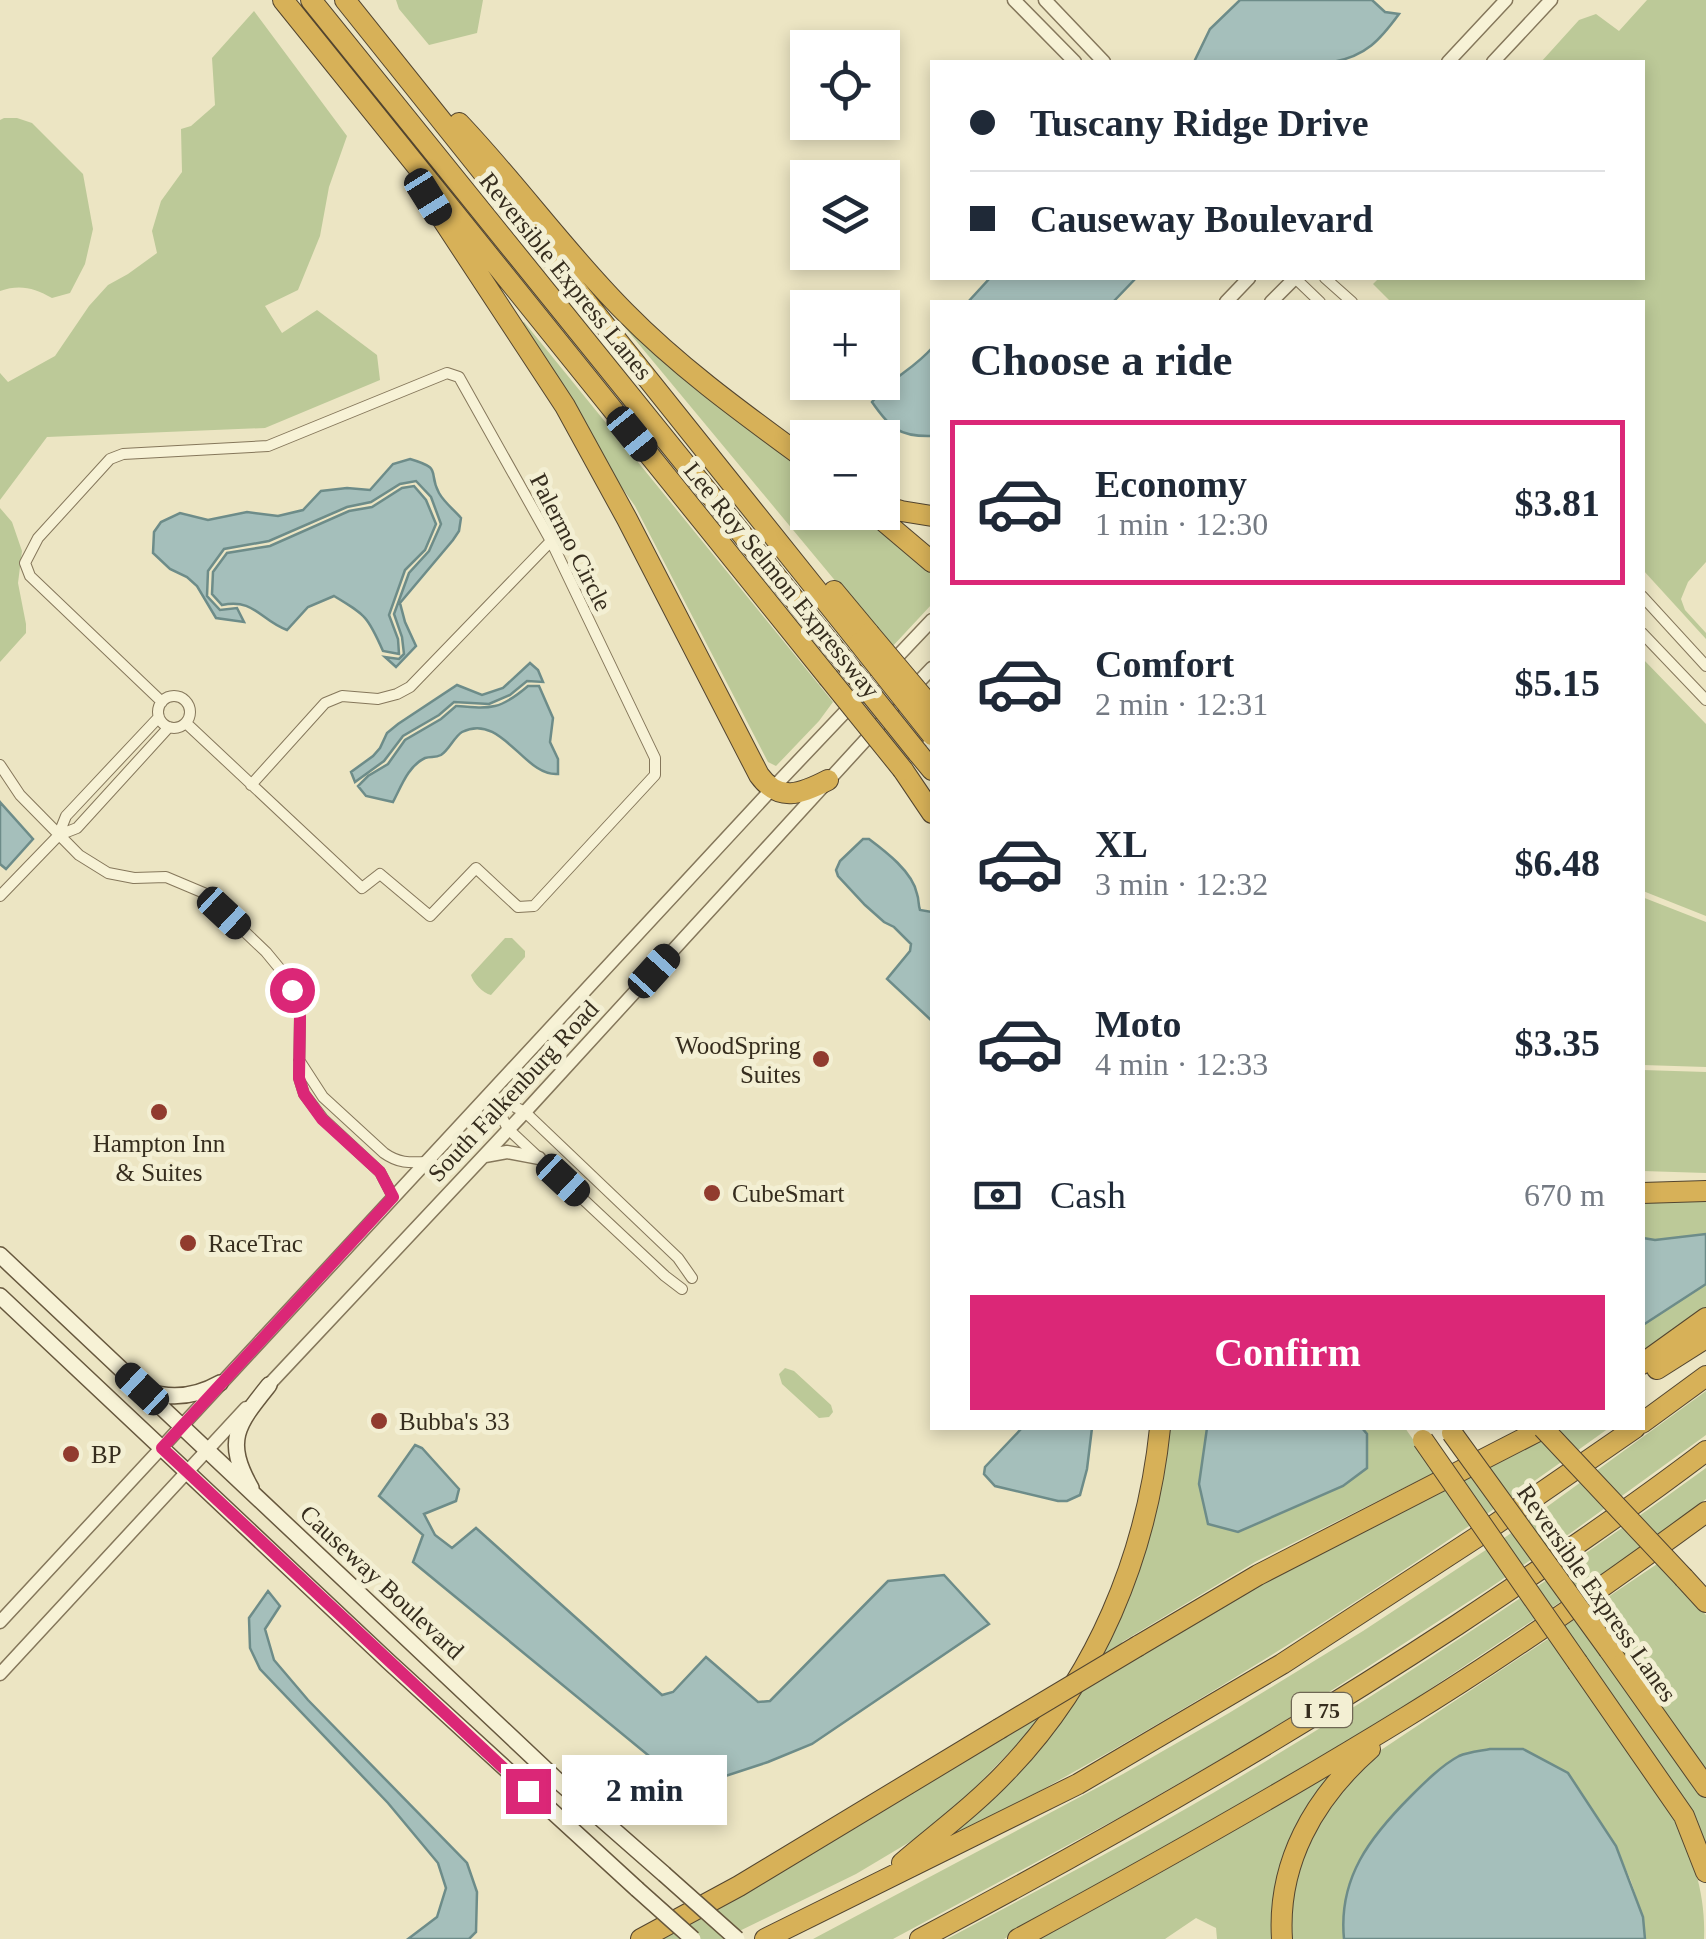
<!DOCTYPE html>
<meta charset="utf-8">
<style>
body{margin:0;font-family:Georgia,serif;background:#f2f2f3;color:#1f2937;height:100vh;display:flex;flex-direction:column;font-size:38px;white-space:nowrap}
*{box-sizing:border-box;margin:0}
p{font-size:32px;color:#747a83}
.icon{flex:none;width:55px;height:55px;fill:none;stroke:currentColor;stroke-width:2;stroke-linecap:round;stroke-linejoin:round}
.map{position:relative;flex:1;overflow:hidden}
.drawer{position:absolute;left:930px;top:300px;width:715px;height:1130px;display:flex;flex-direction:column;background:#fff;border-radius:0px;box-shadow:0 5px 15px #0003}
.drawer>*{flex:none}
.top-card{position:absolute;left:930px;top:60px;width:715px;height:220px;border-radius:0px;box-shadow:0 5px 15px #0003;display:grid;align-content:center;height:220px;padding:0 40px;background:#fff}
.fabs{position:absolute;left:790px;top:30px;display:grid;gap:20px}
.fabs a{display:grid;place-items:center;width:110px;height:110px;border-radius:0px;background:#fff;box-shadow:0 5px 15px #0003;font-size:50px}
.end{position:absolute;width:45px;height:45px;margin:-22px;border:12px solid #db2777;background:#fff;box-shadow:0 0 0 5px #fff}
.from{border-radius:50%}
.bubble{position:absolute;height:70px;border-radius:0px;background:#fff;box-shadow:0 5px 15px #0003;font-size:32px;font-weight:600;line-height:70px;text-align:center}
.car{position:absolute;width:30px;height:60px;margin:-30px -15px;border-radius:12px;box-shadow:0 0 8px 2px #0007;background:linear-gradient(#222 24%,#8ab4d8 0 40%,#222 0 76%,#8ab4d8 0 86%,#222 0)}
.top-card b{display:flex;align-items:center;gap:35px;height:95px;font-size:38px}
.top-card b+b{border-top:2px solid #e0e1e3}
.top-card i{width:25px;height:25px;background:#1f2937}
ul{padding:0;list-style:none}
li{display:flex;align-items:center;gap:30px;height:165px;margin:0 20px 15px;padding:0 20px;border:5px solid transparent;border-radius:0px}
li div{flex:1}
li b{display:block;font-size:38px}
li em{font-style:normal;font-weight:600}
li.current{border-color:#db2777}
li>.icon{width:90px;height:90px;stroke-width:1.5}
h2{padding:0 40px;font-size:45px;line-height:120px}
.pay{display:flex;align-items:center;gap:25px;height:110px;padding:0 40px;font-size:38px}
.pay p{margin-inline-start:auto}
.cta{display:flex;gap:20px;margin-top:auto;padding:20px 40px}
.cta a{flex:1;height:115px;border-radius:0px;background:#db2777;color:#fff;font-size:40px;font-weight:600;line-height:115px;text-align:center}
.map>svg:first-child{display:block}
</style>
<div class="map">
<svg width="1706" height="1939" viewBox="0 0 1706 1939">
<rect width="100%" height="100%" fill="#ece5c3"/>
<!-- green -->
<path fill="#bcc998" d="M 396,0 L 483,0 L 477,33 L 429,45 L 399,9 Z
M 1647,0 L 1706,0 L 1706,562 L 1688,582 L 1681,599 L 1685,610 L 1706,633 L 1706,639 L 1643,570 L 1642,302 L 1391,302 L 1373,284 L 1379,278 L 1642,278 L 1642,62 L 1541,62 L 1579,20 L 1596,14 L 1619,31 Z
M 254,11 L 347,136 L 329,187 L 320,236 L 298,290 L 265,306 L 282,333 L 317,310 L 377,355 L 380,380 L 265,428 L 47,437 L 0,500 L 0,373 L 8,382 L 55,356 L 89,306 L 108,285 L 128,274 L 157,253 L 152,231 L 161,201 L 182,172 L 181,129 L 191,126 L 215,105 L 212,58 Z
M 4,118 L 17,118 L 32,123 L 83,174 L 93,229 L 85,264 L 70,293 L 52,298 C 34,288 20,284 0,291 L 0,120 Z
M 608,307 L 807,470 L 808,512 L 862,513 L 932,568 L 932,604 L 891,648 Z
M 524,322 L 833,702 L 819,721 L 776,766 L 768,762 L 635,506 L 610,471 L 521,324 Z
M 0,508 L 12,522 L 22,551 L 18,583 L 26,624 L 26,633 L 0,662 Z
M 1642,658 L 1706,724 L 1706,916 L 1643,891 Z
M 1642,897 L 1706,922 L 1706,1067 L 1643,1065 Z
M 505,938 L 512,938 L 525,951 L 525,957 L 491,995 C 483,993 473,983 471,975 Z
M 1643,1070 L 1706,1072 L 1706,1173 L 1643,1171 Z
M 1706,1195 L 1706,1234 L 1655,1240 L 1643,1238 L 1642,1198 Z
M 1706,1284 L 1706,1310 L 1643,1357 L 1643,1325 Z
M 785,1368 L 794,1371 L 831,1405 L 833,1412 L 829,1417 L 819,1418 L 782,1384 L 779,1374 Z
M 1706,1391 L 1706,1435 L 1572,1532 L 1488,1589 L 1261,1736 L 1120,1817 L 893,1939 L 813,1939 L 1123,1774 L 1229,1713 L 1363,1631 L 1507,1536 Z
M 1168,1428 L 1207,1428 L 1199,1484 L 1238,1532 L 1343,1486 L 1367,1468 L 1367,1434 L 1362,1428 L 1405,1428 L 1436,1472 L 1255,1562 L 1122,1642 L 1132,1661 L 1256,1587 L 1356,1533 L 1565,1428 L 1609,1428 C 1399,1579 1180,1720 949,1839 L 948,1837 L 1077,1696 Z
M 1706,1468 L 1706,1499 L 1629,1556 L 1385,1719 L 1250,1802 L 1004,1939 L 947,1939 C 1036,1891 1125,1845 1213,1793 C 1382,1693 1546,1584 1706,1468 Z
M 1657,1564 L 1706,1615 L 1706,1846 L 1562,1628 Z
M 1551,1637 L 1673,1817 C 1693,1855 1706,1895 1704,1939 L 1645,1939 L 1643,1917 L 1631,1881 L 1616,1846 L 1594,1815 L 1460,1756 C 1400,1801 1336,1857 1344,1939 L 1287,1939 L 1287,1905 L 1308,1833 L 1369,1758 Z
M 1038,1718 L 1022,1739 L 968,1795 L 918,1837 L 856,1874 L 723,1939 L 661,1939 L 726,1905 Z
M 1335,1770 L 1321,1791 L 1276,1939 L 1217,1939 L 1216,1928 L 1196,1918 L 1165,1939 L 1040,1939 L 1165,1870 Z"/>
<!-- water -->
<path fill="#a5bfbb" stroke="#6d8c89" stroke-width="2.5" d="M 1240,0 L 1372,0 L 1385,12 L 1399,14 C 1380,40 1366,56 1333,62 L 1194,62 L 1210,29 Z
M 990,278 L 1136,278 L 1113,302 L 968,302 Z
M 932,348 L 932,436 C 899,437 890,428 872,402 C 888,380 914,369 932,348 Z
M 410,459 C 444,469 427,471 439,493 C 444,502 454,510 461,518 L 459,531 L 453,540 L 400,603 L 405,622 L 416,646 L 396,667 L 385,657 L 399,659 L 404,654 L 402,637 L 394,614 L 409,573 L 429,551 L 441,524 L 431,497 L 416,481 L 400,484 L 371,502 L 347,507 L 269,541 L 224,549 L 208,571 L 207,596 L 220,610 L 237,608 L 244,622 L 216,618 L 197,586 L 187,577 L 170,569 L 153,553 L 154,532 L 161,522 L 180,513 L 208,520 L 247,512 L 278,516 L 303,510 L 321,491 L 347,488 L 370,490 L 393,464 Z
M 414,486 L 426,500 L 436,524 L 425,550 L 405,570 L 389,615 L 398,639 L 399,654 L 383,651 C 368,617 366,615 334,596 L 308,607 L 287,630 C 260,620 254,598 222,605 L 212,594 L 213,572 L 227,553 L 270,546 L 349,511 L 372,507 L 402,488 Z
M 530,663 L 538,670 L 543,682 L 527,681 L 510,695 L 489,704 L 454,702 L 439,715 L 403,736 L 384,761 L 355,782 L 351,772 L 373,756 L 380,748 L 387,733 L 398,724 L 457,685 L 482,695 L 503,688 Z
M 528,686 L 539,686 L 553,718 L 550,742 L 558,759 L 558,774 C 524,777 502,712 462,732 C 454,737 449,750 441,755 C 435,758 431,756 425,758 C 408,766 401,787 393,802 L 366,796 L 358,786 L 368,776 L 388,764 L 405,740 L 441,719 L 456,706 C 491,709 500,710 528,686 Z
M 0,802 L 33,839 L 6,869 L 0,864 Z
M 863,839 L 869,839 C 885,851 913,872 917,894 C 919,899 918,904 920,910 L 932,912 L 932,1021 L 887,979 L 910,951 L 911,944 L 894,927 L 884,922 L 865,905 L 838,876 L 836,870 L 840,861 Z
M 1706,1234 L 1706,1284 L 1643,1325 L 1643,1238 L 1655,1240 Z
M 1022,1428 L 1092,1428 L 1087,1469 L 1080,1495 L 1067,1501 L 1058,1501 L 995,1486 L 984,1474 L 985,1467 Z
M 1207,1428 L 1362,1428 L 1367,1434 L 1367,1468 L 1343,1486 L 1238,1532 L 1208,1524 L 1199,1484 Z
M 415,1445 L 422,1448 L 459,1489 L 456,1501 L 424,1514 L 435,1535 L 452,1548 L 476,1528 L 662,1695 L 673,1692 L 706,1657 L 758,1702 L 770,1701 L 888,1581 L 944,1575 L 989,1624 L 812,1744 L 768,1762 L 692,1787 L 682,1783 L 413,1562 L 423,1535 L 379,1496 Z
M 268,1591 L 280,1606 L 265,1629 L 274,1660 L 308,1700 L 467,1863 L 477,1892 L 476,1932 L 469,1939 L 408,1939 L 437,1917 L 446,1888 L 438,1863 L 388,1803 L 260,1669 L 250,1648 L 249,1618 Z
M 1490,1749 L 1523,1749 L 1568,1773 L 1616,1846 L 1643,1917 L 1645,1939 L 1344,1939 C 1338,1878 1370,1837 1411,1796 C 1424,1783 1442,1765 1459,1756 C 1468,1752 1480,1751 1490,1749 Z"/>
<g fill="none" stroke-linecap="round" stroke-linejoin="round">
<defs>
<path id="minor" d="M 1295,278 L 1320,302
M 1325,278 L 1352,302
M 1642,596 L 1706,666
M 1642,633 L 1706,700
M158 712a16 16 0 1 1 32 0a16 16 0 1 1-32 0Z
M 162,702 L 30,576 L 25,563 L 38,538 L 110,459 L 123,454 L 268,446 L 447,373 L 459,377 L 551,541 L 655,758 L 655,775 L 534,906 L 518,907 L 476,868 L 430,916 L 380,874 L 362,888 L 186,723
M 0,765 L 20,795 L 79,855 L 108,873 L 134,878 L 166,877 L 204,893 L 266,952 L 280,969 L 292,990 L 300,1017 L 299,1078 L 304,1094 L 323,1119 L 380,1172 L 393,1197
M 251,785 L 325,703 L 342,696 L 378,699 L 397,694 L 410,687 L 551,541
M 59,835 L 77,828 L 169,727
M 0,896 L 58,836 L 66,816 L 159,717
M 299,1060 L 323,1097 L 384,1153 C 398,1163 409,1163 426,1162
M 490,1094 L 508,1129 L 665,1276 L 682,1289
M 491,1095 L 525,1112 L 678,1258 L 692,1278"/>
<path id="tertiary" d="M 1014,0 L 1075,62
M 1045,0 L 1104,62
M 1448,62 L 1506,0
M 1493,62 L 1551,0
M 1226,302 L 1249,278
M 1271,302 L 1295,278
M 912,689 L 932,668
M 485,1156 L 507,1152 L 539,1158
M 264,1390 L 525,1112 L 892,711
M 0,1622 L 771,790 L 932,620
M 0,1674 L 246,1408"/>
<path id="secondary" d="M 0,1255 L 558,1781 L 664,1874
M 0,1296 L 388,1661 L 637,1889
M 147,1391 C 173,1400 197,1396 220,1383
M 251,1488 C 224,1440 237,1425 269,1385"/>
<path id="motorway" d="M 283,0 L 828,677
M 311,0 L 837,652
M 345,0 L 859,643
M 459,123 C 517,184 566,253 625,312 C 680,368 744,414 808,461
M 429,199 L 565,406 L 627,519 L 759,775 C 779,803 801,794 828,780
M 882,506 L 901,511 L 932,516
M 873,512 L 932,562
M 834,591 L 869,633
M 918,753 L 932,770
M 903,770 L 932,813
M 1642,1193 L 1706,1191
M 1642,1364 L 1706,1318
M 1657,1369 L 1706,1338
M 1642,1423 L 1706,1376
M 1684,1578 L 1706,1602
M 1138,1646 L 1258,1575 L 1544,1428
M 1609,1650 L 1706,1787
M 1578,1663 L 1684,1816 L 1706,1872
M 902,1863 C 937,1833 974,1806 1006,1772 C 1096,1679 1147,1555 1160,1428
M 641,1939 L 739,1886 L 999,1729
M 765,1939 L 1078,1784 L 1282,1664 L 1477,1537 L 1635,1428
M 920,1939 C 1104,1842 1283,1739 1457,1625 C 1541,1569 1626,1512 1706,1451
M 1018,1939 C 1149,1868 1279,1795 1406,1717 C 1509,1654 1609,1583 1706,1512
M 1282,1939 C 1277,1863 1314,1798 1370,1749"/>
</defs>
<!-- minor casing -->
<use href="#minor" stroke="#85775b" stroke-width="12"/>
<!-- tertiary casing -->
<use href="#tertiary" stroke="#85775b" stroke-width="15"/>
<!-- secondary casing -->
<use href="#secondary" stroke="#67583e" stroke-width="18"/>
<!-- motorway casing -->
<use href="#motorway" stroke="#53452f" stroke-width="22"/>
<!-- minor -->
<use href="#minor" stroke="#f7f2d6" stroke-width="10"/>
<!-- tertiary -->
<use href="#tertiary" stroke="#f7f2d6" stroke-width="12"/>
<!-- secondary -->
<use href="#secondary" stroke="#f7f2d6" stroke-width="15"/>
<!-- motorway -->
<use href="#motorway" stroke="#d7b158" stroke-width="20"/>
<defs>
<path id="secondary-bridge" d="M 664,1874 L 737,1939
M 637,1889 L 693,1939"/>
<path id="motorway-bridge" d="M 869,633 L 932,708
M 859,643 L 932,735
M 837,652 L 918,753
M 828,677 L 903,770
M 1543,1428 L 1684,1578
M 1452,1433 L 1609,1650
M 1423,1440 L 1578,1663
M 999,1729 L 1138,1646"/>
</defs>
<!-- secondary-bridge casing -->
<use href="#secondary-bridge" stroke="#67583e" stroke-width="18" stroke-linecap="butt"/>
<!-- motorway-bridge casing -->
<use href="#motorway-bridge" stroke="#53452f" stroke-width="22" stroke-linecap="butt"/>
<!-- secondary-bridge -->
<use href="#secondary-bridge" stroke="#f7f2d6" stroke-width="15"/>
<!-- motorway-bridge -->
<use href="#motorway-bridge" stroke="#d7b158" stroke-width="20"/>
</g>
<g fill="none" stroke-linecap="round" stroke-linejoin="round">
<!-- route -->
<path stroke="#db2777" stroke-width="12" d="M 292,990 L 300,1017 L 299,1078 L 304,1094 L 322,1119 L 380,1172 L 393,1197 L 162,1448 L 528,1791"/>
</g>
<!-- markers -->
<g fill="#913b2e" stroke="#f3efd3" stroke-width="4">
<circle cx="821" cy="1059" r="10"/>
<circle cx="159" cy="1112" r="10"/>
<circle cx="712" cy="1193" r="10"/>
<circle cx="188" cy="1243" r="10"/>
<circle cx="379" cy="1421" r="10"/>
<circle cx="71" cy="1454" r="10"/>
</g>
<g text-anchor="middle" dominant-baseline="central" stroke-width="10" stroke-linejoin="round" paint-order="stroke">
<!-- shield labels -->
<rect fill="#f3efd3" stroke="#6f6754" stroke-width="2.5" x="1292" y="1693" width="60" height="34" rx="8"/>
<g font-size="22" font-weight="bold" fill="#362d1e">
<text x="1322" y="1710">I 75</text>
</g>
<!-- street labels -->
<g font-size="25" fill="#362d1e" stroke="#f3efd3">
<text transform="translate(566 276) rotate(51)">Reversible Express Lanes</text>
<text transform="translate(571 542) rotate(63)">Palermo Circle</text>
<text transform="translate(782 580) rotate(51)">Lee Roy Selmon Expressway</text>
<text transform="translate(513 1091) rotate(-47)">South Falkenburg Road</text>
<text transform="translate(382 1582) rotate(43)">Causeway Boulevard</text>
<text transform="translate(1597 1593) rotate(55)">Reversible Express Lanes</text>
</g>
<!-- poi labels -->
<g font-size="25" fill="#362d1e" stroke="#f3efd3" text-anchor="start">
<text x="801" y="1045" text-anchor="end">WoodSpring<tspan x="801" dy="29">Suites</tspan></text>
<text x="159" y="1143" text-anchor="middle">Hampton Inn<tspan x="159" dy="29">&amp; Suites</tspan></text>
<text x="732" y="1193">CubeSmart</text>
<text x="208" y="1243">RaceTrac</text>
<text x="399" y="1421">Bubba's 33</text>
<text x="91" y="1454">BP</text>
</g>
</g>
</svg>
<div class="fabs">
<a><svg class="icon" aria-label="locate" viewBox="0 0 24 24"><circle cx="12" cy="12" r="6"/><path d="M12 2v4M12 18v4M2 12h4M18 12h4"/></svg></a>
<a><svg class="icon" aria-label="layers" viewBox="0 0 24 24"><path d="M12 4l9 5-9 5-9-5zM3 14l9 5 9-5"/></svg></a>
<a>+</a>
<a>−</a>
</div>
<i class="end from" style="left:292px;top:990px"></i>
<i class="end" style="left:528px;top:1791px"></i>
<div class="bubble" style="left:562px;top:1755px;width:165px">2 min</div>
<i class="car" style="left:428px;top:197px;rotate:148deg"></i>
<i class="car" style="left:632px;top:434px;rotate:141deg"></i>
<i class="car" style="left:224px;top:913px;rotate:133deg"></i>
<i class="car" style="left:654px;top:971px;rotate:42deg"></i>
<i class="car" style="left:563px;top:1180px;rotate:133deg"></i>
<i class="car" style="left:142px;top:1389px;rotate:313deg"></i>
<div class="top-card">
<b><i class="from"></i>Tuscany Ridge Drive</b>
<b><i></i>Causeway Boulevard</b>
</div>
<section class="drawer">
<h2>Choose a ride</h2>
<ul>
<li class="current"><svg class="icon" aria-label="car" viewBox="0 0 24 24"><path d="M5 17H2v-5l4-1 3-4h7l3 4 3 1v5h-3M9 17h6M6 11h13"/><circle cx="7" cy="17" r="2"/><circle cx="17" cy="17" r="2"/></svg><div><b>Economy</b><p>1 min · 12:30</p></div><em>$3.81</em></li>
<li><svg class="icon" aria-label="car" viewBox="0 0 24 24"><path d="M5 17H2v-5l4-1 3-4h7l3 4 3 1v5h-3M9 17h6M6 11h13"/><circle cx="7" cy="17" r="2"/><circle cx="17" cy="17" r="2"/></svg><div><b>Comfort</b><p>2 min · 12:31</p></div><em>$5.15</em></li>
<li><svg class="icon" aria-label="car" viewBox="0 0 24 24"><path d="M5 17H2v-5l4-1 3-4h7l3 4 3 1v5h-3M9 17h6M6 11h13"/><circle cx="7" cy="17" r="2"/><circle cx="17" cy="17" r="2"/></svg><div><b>XL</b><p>3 min · 12:32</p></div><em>$6.48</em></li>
<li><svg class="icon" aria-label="car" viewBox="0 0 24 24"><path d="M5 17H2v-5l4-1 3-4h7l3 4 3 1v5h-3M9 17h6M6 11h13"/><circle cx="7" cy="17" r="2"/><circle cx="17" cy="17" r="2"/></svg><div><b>Moto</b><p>4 min · 12:33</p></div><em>$3.35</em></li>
</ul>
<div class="pay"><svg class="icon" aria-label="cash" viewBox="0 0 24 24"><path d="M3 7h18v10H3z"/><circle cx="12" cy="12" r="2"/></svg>Cash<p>670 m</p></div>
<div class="cta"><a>Confirm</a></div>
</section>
</div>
